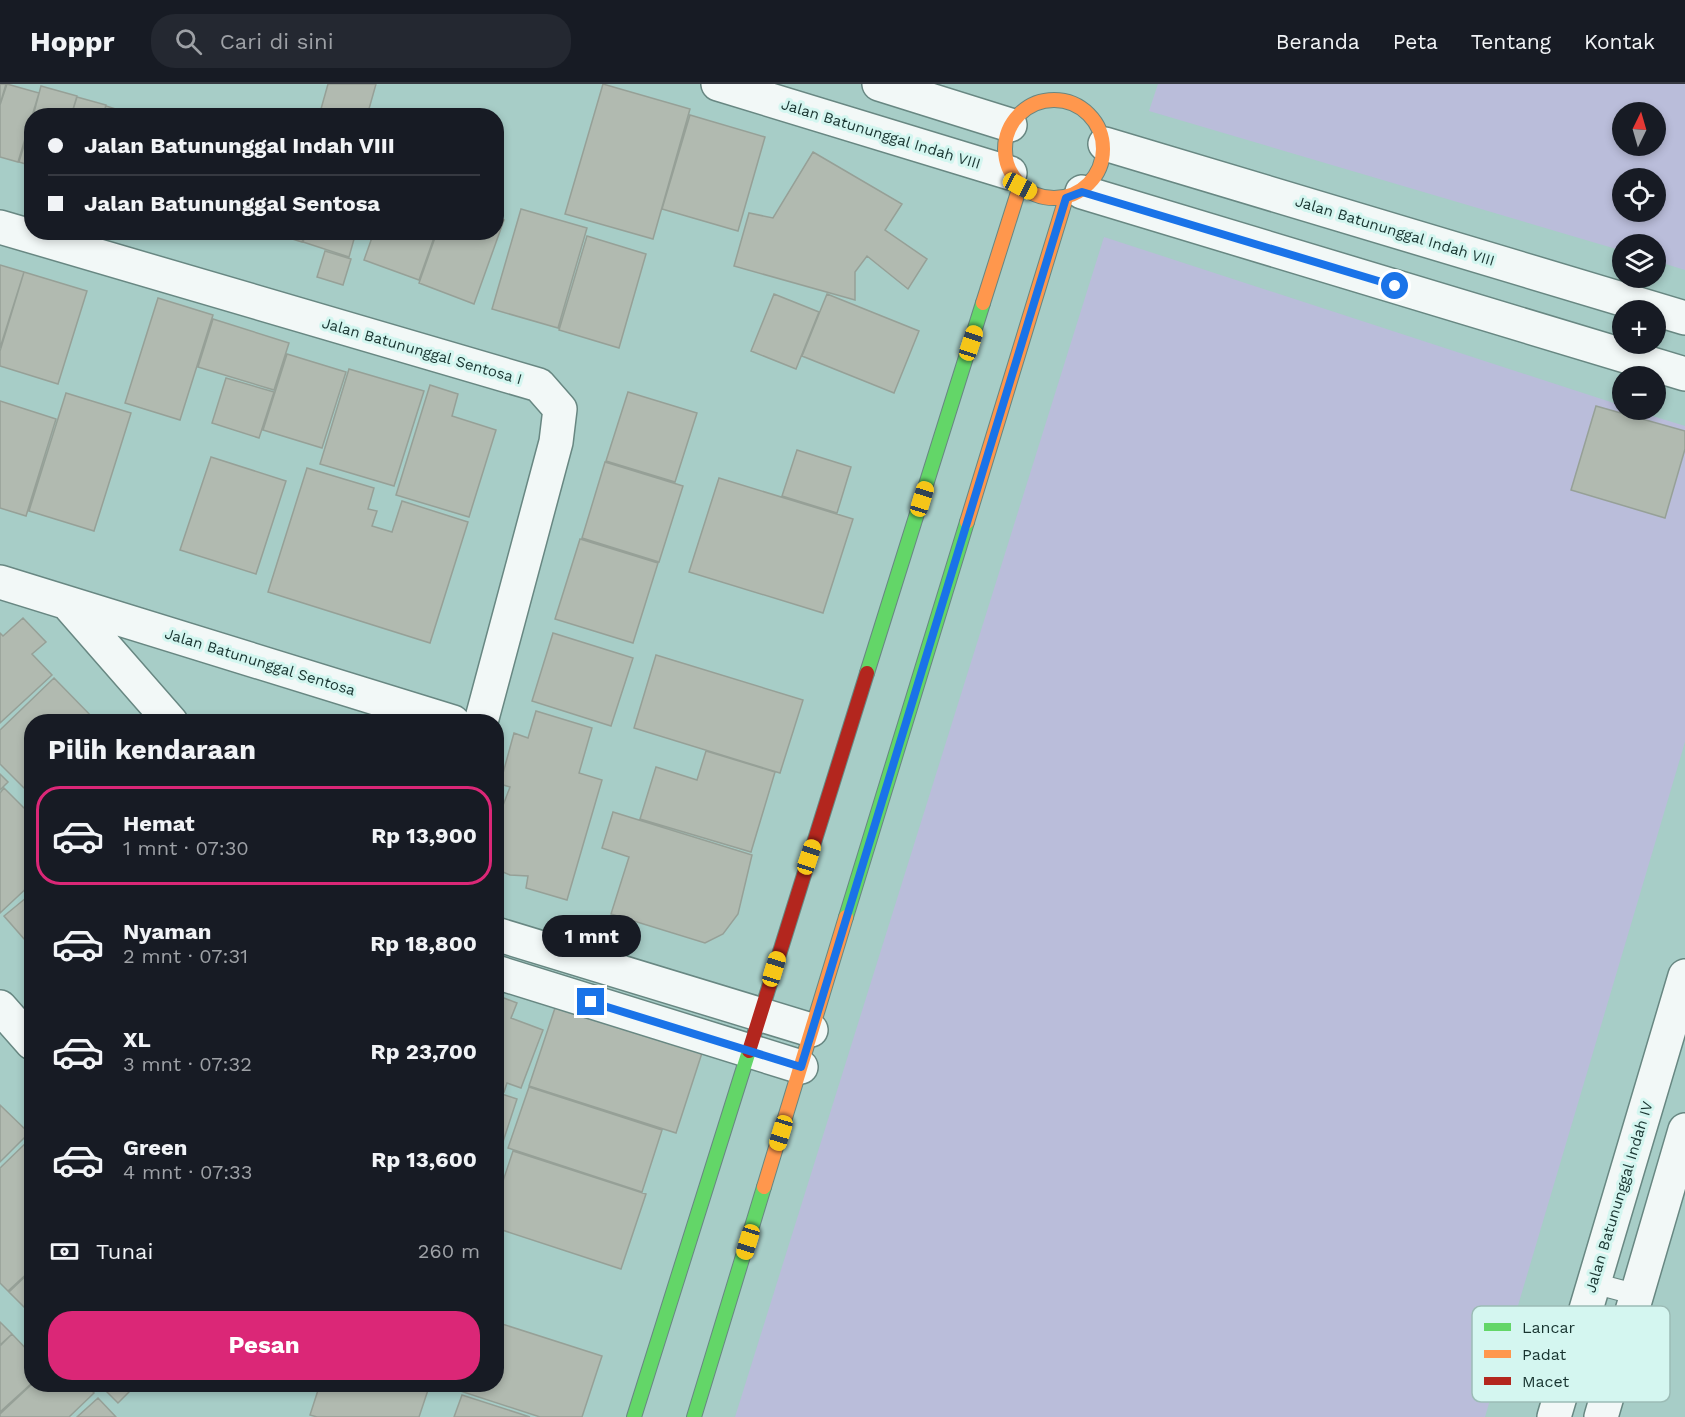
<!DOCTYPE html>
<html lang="id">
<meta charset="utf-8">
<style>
body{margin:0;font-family:"Work Sans",sans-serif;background:#242831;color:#f1f3f6;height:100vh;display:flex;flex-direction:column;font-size:22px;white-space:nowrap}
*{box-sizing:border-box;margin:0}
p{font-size:20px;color:#9ea1a6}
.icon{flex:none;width:33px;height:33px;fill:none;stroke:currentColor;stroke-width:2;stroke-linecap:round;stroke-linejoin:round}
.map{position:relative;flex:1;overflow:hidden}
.drawer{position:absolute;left:24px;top:630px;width:480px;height:678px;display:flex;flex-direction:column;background:#171b24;border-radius:24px;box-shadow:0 3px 9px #0003}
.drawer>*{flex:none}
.top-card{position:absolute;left:24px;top:24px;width:480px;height:132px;border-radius:24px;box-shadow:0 3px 9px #0003;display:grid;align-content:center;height:132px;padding:0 24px;background:#171b24}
.needle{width:39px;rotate:5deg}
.buttons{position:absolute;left:1612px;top:18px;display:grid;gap:12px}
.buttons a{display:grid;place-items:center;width:54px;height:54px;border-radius:50%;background:#171b24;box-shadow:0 3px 9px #0003;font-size:30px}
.end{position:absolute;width:27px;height:27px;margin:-14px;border:8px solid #1a73e8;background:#fff;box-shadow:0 0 0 3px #fff}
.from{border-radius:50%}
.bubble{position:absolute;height:42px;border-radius:21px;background:#171b24;box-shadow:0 3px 9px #0003;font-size:20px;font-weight:700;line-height:42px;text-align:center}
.car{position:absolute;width:18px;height:36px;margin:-18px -9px;border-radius:8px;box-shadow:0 0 4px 2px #0007;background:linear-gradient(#f5c518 24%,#345 0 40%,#f5c518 0 76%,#345 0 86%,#f5c518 0)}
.top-card b{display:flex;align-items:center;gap:21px;height:57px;font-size:22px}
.top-card b+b{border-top:2px solid #363941}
.top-card i{width:15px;height:15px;background:#f1f3f6}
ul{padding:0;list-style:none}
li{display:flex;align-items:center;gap:18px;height:99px;margin:0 12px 9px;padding:0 12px;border:3px solid transparent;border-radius:24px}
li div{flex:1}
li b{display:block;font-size:22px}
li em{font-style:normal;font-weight:700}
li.current{border-color:#db2777}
li>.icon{width:54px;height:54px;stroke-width:1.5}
h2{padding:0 24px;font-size:27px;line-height:72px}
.pay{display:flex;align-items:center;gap:15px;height:66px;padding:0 24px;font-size:22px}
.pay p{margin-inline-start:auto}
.button{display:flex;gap:12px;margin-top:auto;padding:12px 24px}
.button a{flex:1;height:69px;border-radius:24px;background:#db2777;color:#fff;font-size:24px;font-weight:700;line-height:69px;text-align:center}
header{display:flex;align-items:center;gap:36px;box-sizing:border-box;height:84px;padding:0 30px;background:#171b24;border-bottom:2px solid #363941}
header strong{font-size:28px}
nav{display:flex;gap:33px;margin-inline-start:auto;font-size:21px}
.search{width:420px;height:54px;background:#242831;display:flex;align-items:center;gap:15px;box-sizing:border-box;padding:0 21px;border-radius:24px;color:#9ea1a6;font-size:22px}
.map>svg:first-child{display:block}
</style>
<header>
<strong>Hoppr</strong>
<div class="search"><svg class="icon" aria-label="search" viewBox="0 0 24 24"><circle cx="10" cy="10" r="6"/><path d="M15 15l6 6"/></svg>Cari di sini</div>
<nav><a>Beranda</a><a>Peta</a><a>Tentang</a><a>Kontak</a></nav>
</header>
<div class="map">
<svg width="1685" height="1333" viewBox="0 0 1685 1333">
<rect width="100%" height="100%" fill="#a7cdc7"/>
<!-- green -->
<path fill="#babdda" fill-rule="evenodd" d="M 1158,0 L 1685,0 L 1685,186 L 1656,177 L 1656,160 L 1623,160 L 1623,167 L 1149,27 ZM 1623,28 L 1656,28 L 1656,62 L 1623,62 ZM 1623,94 L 1656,94 L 1656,128 L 1623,128 Z
M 1104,153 L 1623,322 L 1623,326 L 1633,326 L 1685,342 L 1685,658 L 1485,1333 L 735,1333 Z"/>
<!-- building -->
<path fill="#b1bab0" stroke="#96a097" stroke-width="1.5" d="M 0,0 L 6,0 L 0,20 Z
M 7,0 L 39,9 L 18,78 L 0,73 L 0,21 Z
M 328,0 L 376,0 L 367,32 L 319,32 Z
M 603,0 L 690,25 L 653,155 L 565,130 Z
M 41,2 L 77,12 L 71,32 L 33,32 Z
M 77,13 L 106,21 L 103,32 L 71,32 Z
M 106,22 L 138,32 L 103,32 Z
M 690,31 L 765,53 L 738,147 L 662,125 Z
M 32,35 L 32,82 L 19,78 Z
M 813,68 L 902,120 L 885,146 L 927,175 L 908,205 L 867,172 L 855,188 L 855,216 L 734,182 L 749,129 L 773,134 Z
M 521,125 L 587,144 L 558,244 L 492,225 Z
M 496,133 L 504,136 L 474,220 L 419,199 L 437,148 L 496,148 Z
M 270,148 L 305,148 L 302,158 Z
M 306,148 L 356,148 L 349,173 L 303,158 Z
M 374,148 L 436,148 L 419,196 L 364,176 Z
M 587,152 L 646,170 L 619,264 L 559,246 Z
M 325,167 L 351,175 L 343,201 L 317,193 Z
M 0,181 L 24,188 L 0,264 Z
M 24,188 L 87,207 L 58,300 L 0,282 L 0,267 Z
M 774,210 L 819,228 L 796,285 L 751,267 Z
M 827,210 L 919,247 L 894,309 L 802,272 Z
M 158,214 L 213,231 L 180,336 L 125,319 Z
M 213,235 L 289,259 L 274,306 L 198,283 Z
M 287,270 L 346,288 L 322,364 L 263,346 Z
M 349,285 L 424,307 L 394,402 L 320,380 Z
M 226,294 L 274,308 L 259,354 L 212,339 Z
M 430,301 L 458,310 L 452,332 L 496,346 L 469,433 L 396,411 Z
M 628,308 L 697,329 L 675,398 L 606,377 Z
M 66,309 L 131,329 L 94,447 L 29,427 Z
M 0,317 L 56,335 L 26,432 L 0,424 Z
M 1596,322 L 1685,347 L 1685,365 L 1665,434 L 1571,406 Z
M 797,366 L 851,383 L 837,429 L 782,412 Z
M 211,373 L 286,397 L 256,490 L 180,466 Z
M 605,378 L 683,402 L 659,478 L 582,454 Z
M 307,384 L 374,404 L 368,425 L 377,427 L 372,442 L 392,448 L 402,417 L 468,438 L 430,559 L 268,508 Z
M 719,394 L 853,435 L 823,529 L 689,488 Z
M 580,455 L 658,479 L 633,559 L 555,535 Z
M 23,534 L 46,558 L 32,570 L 52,591 L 0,639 L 0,549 L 3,552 Z
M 553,549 L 633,574 L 611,642 L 532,617 Z
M 656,571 L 803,616 L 780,689 L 634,644 Z
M 54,594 L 97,638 L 32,638 L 32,712 L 0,680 L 0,646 Z
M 536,627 L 592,644 L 579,689 L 602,696 L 567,816 L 526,804 L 528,792 L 510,791 L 496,785 L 496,740 L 510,703 L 500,700 L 514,649 L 528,654 Z
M 706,667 L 775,688 L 751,768 L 640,735 L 656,683 L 697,696 Z
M 0,690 L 8,698 L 0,706 Z
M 4,704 L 32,732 L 32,799 L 0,829 L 0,709 Z
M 613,728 L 752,771 L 738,830 L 723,850 L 705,859 L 611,830 L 629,773 L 602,764 Z
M 32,809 L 32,864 L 4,832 Z
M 496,911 L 517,919 L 511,934 L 543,946 L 521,1004 L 507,999 L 504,1008 L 496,1006 Z
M 556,921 L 702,969 L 676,1049 L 529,1002 Z
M 529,1003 L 662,1046 L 642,1108 L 508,1064 Z
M 496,1008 L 517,1015 L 496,1079 Z
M 0,1021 L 29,1049 L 0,1078 Z
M 32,1053 L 32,1185 L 8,1207 L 0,1199 L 0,1084 Z
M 513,1067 L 646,1110 L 621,1185 L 496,1144 L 496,1118 Z
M 32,1186 L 32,1231 L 9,1208 Z
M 0,1238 L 12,1250 L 0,1261 Z
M 496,1238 L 602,1272 L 582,1333 L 540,1333 L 448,1303 L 448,1300 L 496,1300 Z
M 12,1250 L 32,1271 L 32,1299 L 0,1328 L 0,1262 Z
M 32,1300 L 86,1300 L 94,1309 L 69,1333 L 0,1333 L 0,1330 Z
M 99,1300 L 137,1300 L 118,1319 Z
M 320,1300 L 430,1300 L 419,1333 L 317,1333 L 310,1331 Z
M 462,1311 L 530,1333 L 454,1333 Z
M 98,1314 L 116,1333 L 77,1333 Z"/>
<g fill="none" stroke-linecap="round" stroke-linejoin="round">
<defs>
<path id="lane" d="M 1593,1199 L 1638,1211"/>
<path id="street" d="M 718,0 L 1010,89
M 879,0 L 1010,41
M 1105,60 L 1685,234
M 1082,108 L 1685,290
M 0,143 L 539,301 L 560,325 L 556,358 L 481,638
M 0,498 L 453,638
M 67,519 L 171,638
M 496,850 L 811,946
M 496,888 L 801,983
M 0,923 L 32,959
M 1554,1333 L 1685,892
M 1601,1333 L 1685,1046"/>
<path id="fast" d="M 867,589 L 983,219
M 846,833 L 967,438
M 634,1333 L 749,967
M 694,1333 L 764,1103"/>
<path id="slow" d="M1005 65a49 49 0 1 1 98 0a49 49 0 1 1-98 0Z
M 983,219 L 1020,102
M 967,438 L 1066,114
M 764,1103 L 846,833"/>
<path id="jam" d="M 749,967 L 867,589"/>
</defs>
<!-- lane casing -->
<use href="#lane" stroke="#688782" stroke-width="22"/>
<!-- street casing -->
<use href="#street" stroke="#688782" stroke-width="36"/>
<!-- fast casing -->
<use href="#fast" stroke="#688782" stroke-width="16"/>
<!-- slow casing -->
<use href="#slow" stroke="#688782" stroke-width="16"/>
<!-- jam casing -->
<use href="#jam" stroke="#688782" stroke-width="16"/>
<!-- lane -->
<use href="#lane" stroke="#f2f8f7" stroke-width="20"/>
<!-- street -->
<use href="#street" stroke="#f2f8f7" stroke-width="33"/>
<!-- fast -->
<use href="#fast" stroke="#63d668" stroke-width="14"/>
<!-- slow -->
<use href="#slow" stroke="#ff974d" stroke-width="14"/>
<!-- jam -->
<use href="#jam" stroke="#b3261e" stroke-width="14"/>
</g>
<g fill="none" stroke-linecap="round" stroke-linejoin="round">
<!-- route -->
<path stroke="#1a73e8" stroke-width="8" d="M 591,918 L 801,983 L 1066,114 L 1082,108 L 1395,202"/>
</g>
<g text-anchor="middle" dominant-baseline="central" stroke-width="6" stroke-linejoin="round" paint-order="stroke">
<!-- street labels -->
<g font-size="15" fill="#183430" stroke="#d4f6f0">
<text transform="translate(881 50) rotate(17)">Jalan Batununggal Indah VIII</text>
<text transform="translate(1395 147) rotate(17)">Jalan Batununggal Indah VIII</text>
<text transform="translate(422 267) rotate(16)">Jalan Batununggal Sentosa I</text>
<text transform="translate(260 578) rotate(17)">Jalan Batununggal Sentosa</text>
<text transform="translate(1619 1113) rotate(-73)">Jalan Batununggal Indah IV</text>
</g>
</g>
<!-- legend -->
<rect x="1472" y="1222" width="198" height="96" rx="9" fill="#d4f6f0" stroke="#9cbcb6" stroke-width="1.5"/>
<rect x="1484" y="1239" width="27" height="8" fill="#63d668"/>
<rect x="1484" y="1266" width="27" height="8" fill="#ff974d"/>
<rect x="1484" y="1293" width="27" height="8" fill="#b3261e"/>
<g font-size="16" fill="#183430">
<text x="1522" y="1249">Lancar</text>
<text x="1522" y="1276">Padat</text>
<text x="1522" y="1303">Macet</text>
</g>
</svg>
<div class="buttons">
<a><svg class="needle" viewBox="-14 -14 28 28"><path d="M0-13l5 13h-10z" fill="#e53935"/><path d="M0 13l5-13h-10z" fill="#9ea1a6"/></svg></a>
<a><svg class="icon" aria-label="locate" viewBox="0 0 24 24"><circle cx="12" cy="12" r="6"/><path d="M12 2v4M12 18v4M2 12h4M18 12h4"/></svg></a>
<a><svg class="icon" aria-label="layers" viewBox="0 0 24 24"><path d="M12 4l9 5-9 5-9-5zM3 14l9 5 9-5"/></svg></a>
<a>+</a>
<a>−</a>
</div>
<i class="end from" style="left:1395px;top:202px"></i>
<i class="end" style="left:591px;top:918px"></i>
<div class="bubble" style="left:542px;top:831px;width:99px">1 mnt</div>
<i class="car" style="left:1020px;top:102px;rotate:118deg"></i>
<i class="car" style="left:971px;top:259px;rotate:18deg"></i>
<i class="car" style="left:922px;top:415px;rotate:17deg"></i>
<i class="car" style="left:809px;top:773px;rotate:18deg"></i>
<i class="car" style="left:774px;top:885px;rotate:17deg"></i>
<i class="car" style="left:781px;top:1049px;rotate:197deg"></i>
<i class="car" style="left:748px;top:1158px;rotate:197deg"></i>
<div class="top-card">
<b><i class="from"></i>Jalan Batununggal Indah VIII</b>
<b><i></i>Jalan Batununggal Sentosa</b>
</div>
<section class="drawer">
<h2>Pilih kendaraan</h2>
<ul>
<li class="current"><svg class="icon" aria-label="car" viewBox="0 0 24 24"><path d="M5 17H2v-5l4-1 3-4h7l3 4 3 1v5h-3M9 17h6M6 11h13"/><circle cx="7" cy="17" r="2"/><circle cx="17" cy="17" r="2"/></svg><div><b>Hemat</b><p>1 mnt · 07:30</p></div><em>Rp 13,900</em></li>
<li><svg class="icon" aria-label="car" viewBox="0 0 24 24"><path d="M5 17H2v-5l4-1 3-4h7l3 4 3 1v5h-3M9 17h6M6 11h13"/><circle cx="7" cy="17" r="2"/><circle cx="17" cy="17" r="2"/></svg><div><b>Nyaman</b><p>2 mnt · 07:31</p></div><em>Rp 18,800</em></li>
<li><svg class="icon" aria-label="car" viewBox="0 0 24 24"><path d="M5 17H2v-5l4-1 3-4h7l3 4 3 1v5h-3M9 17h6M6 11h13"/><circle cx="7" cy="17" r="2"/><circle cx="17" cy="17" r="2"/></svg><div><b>XL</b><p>3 mnt · 07:32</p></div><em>Rp 23,700</em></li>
<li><svg class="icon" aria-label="car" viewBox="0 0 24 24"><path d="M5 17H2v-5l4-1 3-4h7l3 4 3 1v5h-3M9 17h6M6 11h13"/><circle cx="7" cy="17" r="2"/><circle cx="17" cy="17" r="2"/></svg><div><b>Green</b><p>4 mnt · 07:33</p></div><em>Rp 13,600</em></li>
</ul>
<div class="pay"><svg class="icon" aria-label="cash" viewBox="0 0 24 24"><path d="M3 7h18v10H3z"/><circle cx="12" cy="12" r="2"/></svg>Tunai<p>260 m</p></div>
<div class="button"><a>Pesan</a></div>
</section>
</div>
